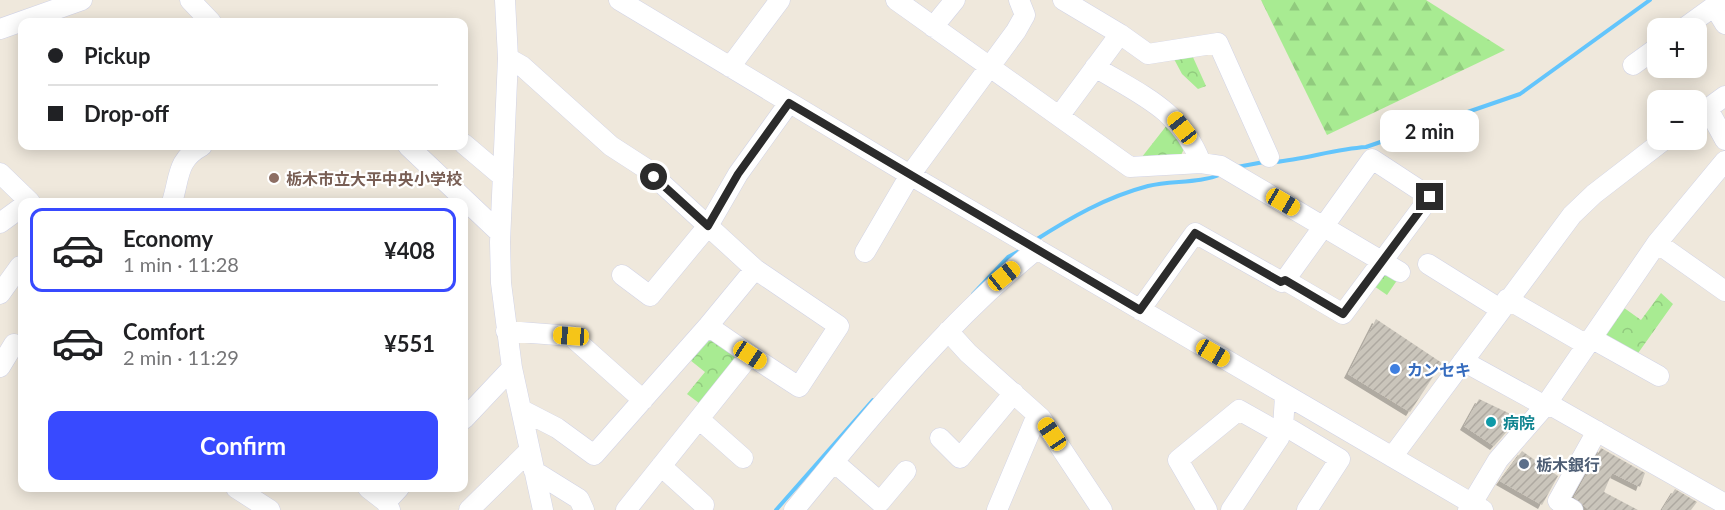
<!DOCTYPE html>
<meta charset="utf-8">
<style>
body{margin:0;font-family:Lato,"Noto Sans JP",sans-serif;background:#f6f6f6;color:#202124;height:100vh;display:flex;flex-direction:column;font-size:22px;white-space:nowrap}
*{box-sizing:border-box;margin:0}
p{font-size:20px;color:#757577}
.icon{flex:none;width:33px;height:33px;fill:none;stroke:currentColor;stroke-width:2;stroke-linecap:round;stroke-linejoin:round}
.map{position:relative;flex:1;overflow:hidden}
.drawer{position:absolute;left:18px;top:198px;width:450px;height:294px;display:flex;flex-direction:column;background:#fff;border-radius:12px;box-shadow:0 3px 15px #0003}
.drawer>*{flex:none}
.guide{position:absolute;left:18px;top:18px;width:450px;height:132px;border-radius:12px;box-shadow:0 3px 15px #0003;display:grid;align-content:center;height:132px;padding:0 30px;background:#fff}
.controls{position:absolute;left:1647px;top:18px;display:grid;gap:12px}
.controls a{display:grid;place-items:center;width:60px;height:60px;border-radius:12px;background:#fff;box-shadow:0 3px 15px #0003;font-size:30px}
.end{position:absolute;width:27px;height:27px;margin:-14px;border:8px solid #2b2b2b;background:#fff;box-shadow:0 0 0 3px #fff}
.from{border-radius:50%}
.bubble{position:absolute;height:42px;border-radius:12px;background:#fff;box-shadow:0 3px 15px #0003;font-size:20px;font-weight:700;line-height:42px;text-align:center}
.car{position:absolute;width:18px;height:36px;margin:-18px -9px;border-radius:8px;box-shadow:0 0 4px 2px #0007;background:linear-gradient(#f5c518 24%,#345 0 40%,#f5c518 0 76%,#345 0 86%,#f5c518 0)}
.guide b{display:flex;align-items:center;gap:21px;height:57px;font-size:22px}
.guide b+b{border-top:2px solid #e0e0e0}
.guide i{width:15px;height:15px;background:#202124}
ul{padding:10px 0 0;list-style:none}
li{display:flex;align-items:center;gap:18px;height:84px;margin:0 12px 9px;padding:0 18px;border:3px solid transparent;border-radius:12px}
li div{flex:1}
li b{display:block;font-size:22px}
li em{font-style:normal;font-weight:700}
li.selected{border-color:#384aff}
li>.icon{width:54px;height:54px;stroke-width:1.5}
.action{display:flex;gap:12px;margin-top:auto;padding:12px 30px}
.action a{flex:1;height:69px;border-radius:12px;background:#384aff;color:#fff;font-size:24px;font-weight:700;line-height:69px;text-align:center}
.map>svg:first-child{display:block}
</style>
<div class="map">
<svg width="1725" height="510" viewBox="0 0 1725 510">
<defs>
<pattern id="forest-firs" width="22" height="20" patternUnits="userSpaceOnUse" patternTransform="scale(1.5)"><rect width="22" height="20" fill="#a8eb92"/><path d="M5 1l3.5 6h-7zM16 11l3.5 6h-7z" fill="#91ca7e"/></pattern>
<pattern id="park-crowns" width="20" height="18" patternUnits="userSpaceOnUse" patternTransform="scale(1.5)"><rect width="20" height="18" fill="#a8eb92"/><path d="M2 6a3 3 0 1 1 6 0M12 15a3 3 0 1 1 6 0" fill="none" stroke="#91ca7e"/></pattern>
<pattern id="building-hatch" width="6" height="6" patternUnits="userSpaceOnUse" patternTransform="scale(1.5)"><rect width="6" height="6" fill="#cac5bb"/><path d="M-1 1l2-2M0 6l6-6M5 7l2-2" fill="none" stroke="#aea9a1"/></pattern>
<filter id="shadow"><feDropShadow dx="-4" dy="4" stdDeviation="0" flood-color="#0004"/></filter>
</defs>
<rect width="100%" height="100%" fill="#efe8dc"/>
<!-- forest -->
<path fill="url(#forest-firs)" d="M 1261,0 L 1426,0 L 1505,50 L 1327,135 Z"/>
<!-- park -->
<path fill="url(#park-crowns)" d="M 1192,55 L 1206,86 L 1198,89 L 1182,74 L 1174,59 Z
M 1167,125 L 1181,140 L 1184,149 L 1180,157 L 1138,162 Z
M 1384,266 L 1400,276 L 1387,295 L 1371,284 Z
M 1661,293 L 1673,304 L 1636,356 L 1606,340 L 1603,327 L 1620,305 L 1641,320 Z
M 710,336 L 740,361 L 703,406 L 687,394 L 705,372 L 690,360 Z"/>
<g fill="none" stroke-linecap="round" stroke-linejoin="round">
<!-- stream -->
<path stroke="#63c5fc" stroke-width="4" d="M 1275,162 C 1306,159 1335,149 1366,147 L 1520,94 L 1650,0
M 1237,167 L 1264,162
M 1034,241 C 1070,218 1106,197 1148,186 C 1172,180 1198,184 1222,174
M 973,294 L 1008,257 L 1023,249
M 776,510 L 873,400"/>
</g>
<!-- building -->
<path fill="url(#building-hatch)" filter="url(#shadow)" d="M 1376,319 L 1442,363 L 1410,412 L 1348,374 Z
M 1479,399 L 1519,418 L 1494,446 L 1464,426 Z
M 1601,448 L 1645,473 L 1640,487 L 1612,473 L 1604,492 L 1638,510 L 1589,510 L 1574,497 Z
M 1522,451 L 1558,476 L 1542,505 L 1500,481 Z
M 1675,489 L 1697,502 L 1691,510 L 1662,510 Z"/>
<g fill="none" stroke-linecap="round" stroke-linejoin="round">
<defs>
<path id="minor" d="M 190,0 L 211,22
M 505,0 L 508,58 L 500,242 L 501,283 L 512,368 L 543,510
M 619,0 L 910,175 L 1483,510
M 896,0 L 1130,167 L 1201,163 L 1221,166 L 1400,272
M 1063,0 L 1120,34
M 1714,6 L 1725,24
M 933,27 L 955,0
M 1684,28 L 1723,0
M 0,29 L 82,0
M 508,58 L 522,66 L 611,146 L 645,168 L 708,226 L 650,296 L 622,275
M 1633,65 L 1658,47
M 730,67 L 780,0
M 1095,67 C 1141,95 1181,110 1201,163
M 1708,109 L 1725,140
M 1060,115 L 1120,34 L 1148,54 L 1218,43 L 1269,157
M 1696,117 L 1725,96
M 464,144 L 503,177
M 408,146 L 500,233
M 1725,161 L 1657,243 L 1545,406 L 1554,407 L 1725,504
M 0,173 L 30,202
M 172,202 C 180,178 176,160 202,146
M 0,223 L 22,207
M 1657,243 L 1725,291
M 865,252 L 910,175 L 1016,31 L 1025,15 L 1019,0
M 1428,264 L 1500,309
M 0,294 L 20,266 L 22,268
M 1507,299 L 1587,345
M 1140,310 L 1195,233 L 1282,282 L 1285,280 L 1343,314 L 1430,197 L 1372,159 L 1285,280
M 506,331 L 571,336 L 643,400
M 948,331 L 968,353 L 1041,418 L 1102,510
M 1591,338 L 1659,376
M 750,355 L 799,387 L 839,326 L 755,269
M 1463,361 L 1545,406 L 1498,460 L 1468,510
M 0,367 L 14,344
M 522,410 L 557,428 L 594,455 L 708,326 L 755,269 L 708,226 L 738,174 L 789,103
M 464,419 L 512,368
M 699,419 L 743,458
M 940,438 L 960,458 L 1014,393
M 1392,457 L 1572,215 L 1594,194 L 1664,140
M 834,462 L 880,502 L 906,471
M 661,466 L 704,505
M 534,471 L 579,499 L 584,510
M 236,488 L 270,510
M 368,488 L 386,502
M 390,510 L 386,502 L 399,488
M 469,510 L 530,450
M 626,510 L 750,355 L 708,326
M 794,510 C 870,418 944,325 1037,249
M 997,510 L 1037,415
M 1207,510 L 1178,460 L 1239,410 L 1271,428 L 1290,429 L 1340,459 L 1307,510
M 1231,510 L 1279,438 L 1283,428 L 1285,396
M 1573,510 L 1558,501 L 1597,431"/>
</defs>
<!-- minor casing -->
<use href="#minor" stroke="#d1d3e6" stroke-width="21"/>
<!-- minor -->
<use href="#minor" stroke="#fff" stroke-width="20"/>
</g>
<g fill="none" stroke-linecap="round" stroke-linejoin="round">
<!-- route -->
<path stroke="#2b2b2b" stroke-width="8" d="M 654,177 L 708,226 L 738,174 L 789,103 L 1140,310 L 1195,233 L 1281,282 L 1285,280 L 1343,314 L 1430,197"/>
</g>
<!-- markers -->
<circle fill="#8d6e63" stroke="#fff" stroke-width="2" cx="274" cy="178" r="6"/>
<circle fill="#3f7fe0" stroke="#fff" stroke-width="2" cx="1395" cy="369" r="6"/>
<circle fill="#0f9aa8" stroke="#fff" stroke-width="2" cx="1491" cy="422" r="6"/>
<circle fill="#5c6f8a" stroke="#fff" stroke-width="2" cx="1524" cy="464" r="6"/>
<g text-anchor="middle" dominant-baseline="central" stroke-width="4.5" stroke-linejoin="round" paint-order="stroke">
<!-- education labels -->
<g font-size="16" font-weight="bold" fill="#785e54" stroke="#fff" text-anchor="start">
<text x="286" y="178">栃木市立大平中央小学校</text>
</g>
<!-- shop labels -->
<g font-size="16" font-weight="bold" fill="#366cbe" stroke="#fff" text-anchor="start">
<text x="1407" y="369">カンセキ</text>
</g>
<!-- culture labels -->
<g font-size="16" font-weight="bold" fill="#0d838f" stroke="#fff" text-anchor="start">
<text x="1503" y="422">病院</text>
</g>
<!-- service labels -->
<g font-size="16" font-weight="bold" fill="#4e5e75" stroke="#fff" text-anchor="start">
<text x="1536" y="464">栃木銀行</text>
</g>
</g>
</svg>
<div class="controls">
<a>+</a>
<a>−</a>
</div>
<i class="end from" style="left:654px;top:177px"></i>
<i class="end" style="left:1430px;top:197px"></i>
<div class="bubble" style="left:1380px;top:110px;width:99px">2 min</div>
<i class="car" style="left:1182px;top:128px;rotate:322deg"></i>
<i class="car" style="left:1283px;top:202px;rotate:120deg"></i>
<i class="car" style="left:1004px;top:276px;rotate:51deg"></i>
<i class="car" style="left:571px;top:336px;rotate:274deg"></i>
<i class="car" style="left:1213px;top:353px;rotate:120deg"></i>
<i class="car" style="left:750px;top:355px;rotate:123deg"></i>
<i class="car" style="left:1052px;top:434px;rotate:326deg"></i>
<div class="guide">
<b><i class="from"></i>Pickup</b>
<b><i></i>Drop-off</b>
</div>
<section class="drawer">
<ul>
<li class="selected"><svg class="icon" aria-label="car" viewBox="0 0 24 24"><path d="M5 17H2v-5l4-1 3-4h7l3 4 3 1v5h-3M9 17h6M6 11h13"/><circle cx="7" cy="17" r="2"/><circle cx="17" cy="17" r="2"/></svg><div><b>Economy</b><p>1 min · 11:28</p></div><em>¥408</em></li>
<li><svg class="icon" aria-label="car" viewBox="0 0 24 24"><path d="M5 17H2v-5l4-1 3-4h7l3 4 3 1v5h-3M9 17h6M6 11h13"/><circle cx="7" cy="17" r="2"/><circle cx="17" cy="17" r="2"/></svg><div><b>Comfort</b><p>2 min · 11:29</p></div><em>¥551</em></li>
</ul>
<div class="action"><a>Confirm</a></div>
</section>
</div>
